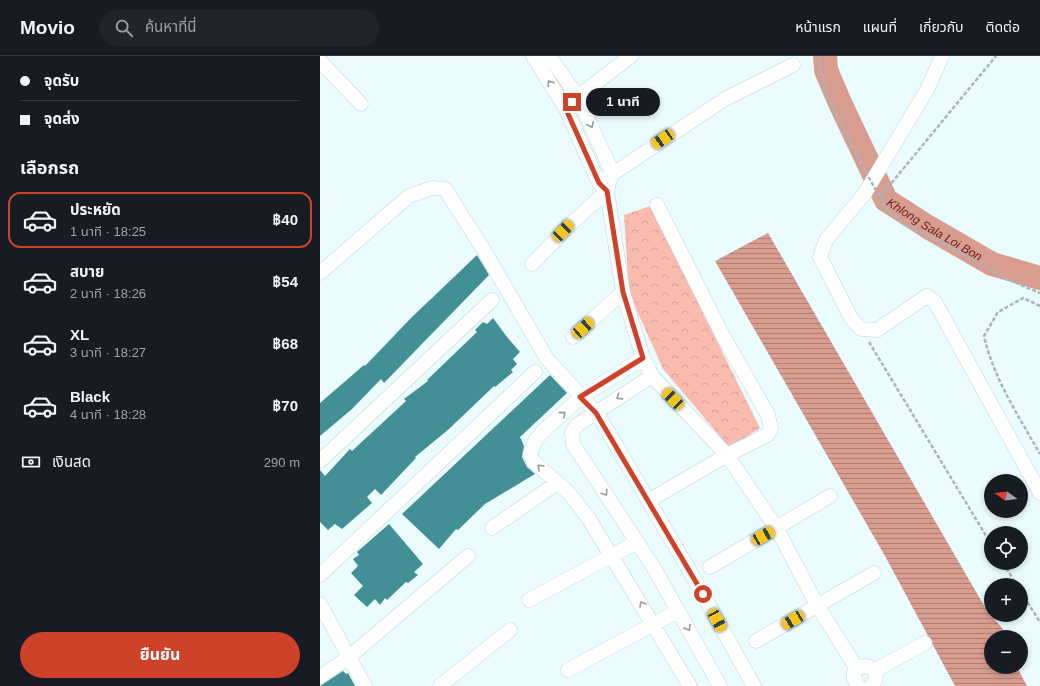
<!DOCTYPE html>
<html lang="th">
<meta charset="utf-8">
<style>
body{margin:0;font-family:Helvetica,"Noto Sans Thai",sans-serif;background:#20242c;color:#f1f3f6;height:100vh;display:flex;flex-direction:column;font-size:15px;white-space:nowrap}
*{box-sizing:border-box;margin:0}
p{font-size:13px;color:#9ea1a6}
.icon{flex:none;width:22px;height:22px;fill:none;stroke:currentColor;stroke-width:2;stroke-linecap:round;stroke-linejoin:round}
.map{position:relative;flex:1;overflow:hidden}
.details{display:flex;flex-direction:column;background:#171b24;width:320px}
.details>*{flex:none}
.hud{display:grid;align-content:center;height:88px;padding:0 20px;background:#171b24}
.needle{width:26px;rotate:285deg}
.fabs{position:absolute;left:664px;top:418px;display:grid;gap:8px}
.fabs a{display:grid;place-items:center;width:44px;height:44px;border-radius:50%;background:#171b24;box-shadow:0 2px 6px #0003;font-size:20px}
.end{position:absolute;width:18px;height:18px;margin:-9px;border:5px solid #ce422a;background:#fff;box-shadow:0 0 0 2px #fff}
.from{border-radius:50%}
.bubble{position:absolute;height:28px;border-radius:14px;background:#171b24;box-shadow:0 2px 6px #0003;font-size:13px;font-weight:700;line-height:28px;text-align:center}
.car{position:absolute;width:12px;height:24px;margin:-12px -6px;border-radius:5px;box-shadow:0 0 3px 1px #0007;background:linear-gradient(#f5c518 24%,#345 0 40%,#f5c518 0 76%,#345 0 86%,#f5c518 0)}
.hud b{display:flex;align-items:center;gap:14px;height:38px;font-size:15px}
.hud b+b{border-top:1px solid #363941}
.hud i{width:10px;height:10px;background:#f1f3f6}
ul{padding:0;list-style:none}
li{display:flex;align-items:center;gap:12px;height:56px;margin:0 8px 6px;padding:0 12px;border:2px solid transparent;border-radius:12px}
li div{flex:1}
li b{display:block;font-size:15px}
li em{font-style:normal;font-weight:700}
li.selected{border-color:#ce422a}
li>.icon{width:36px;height:36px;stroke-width:1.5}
h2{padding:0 20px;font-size:18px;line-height:48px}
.pay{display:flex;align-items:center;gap:10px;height:44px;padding:0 20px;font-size:15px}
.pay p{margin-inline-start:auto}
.cta{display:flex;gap:8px;margin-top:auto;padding:8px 20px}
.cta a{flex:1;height:46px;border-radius:24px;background:#ce422a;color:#fff;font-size:16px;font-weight:700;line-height:46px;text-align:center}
header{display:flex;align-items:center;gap:24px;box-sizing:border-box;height:56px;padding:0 20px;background:#171b24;border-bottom:1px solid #363941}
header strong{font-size:19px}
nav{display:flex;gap:22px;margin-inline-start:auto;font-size:14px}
.search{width:280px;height:36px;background:#20242c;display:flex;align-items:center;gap:10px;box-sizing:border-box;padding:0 14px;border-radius:22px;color:#9ea1a6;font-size:15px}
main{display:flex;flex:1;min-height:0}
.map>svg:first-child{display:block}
</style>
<header>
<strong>Movio</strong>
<div class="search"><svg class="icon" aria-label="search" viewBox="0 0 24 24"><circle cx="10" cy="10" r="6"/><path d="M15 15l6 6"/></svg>ค้นหาที่นี่</div>
<nav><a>หน้าแรก</a><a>แผนที่</a><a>เกี่ยวกับ</a><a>ติดต่อ</a></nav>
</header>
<main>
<section class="details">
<div class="hud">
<b><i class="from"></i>จุดรับ</b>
<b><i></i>จุดส่ง</b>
</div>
<h2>เลือกรถ</h2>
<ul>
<li class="selected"><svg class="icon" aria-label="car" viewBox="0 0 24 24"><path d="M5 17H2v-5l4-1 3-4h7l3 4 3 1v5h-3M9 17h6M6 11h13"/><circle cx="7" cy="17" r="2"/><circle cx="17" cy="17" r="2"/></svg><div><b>ประหยัด</b><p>1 นาที · 18:25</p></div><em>฿40</em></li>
<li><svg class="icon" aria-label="car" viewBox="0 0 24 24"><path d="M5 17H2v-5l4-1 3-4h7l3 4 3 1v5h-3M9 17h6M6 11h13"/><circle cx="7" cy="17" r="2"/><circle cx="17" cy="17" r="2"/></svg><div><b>สบาย</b><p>2 นาที · 18:26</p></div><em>฿54</em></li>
<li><svg class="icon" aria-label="car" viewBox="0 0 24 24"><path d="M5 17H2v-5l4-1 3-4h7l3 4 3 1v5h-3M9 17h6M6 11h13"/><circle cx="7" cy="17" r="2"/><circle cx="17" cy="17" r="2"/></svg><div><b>XL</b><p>3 นาที · 18:27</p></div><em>฿68</em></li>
<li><svg class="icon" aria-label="car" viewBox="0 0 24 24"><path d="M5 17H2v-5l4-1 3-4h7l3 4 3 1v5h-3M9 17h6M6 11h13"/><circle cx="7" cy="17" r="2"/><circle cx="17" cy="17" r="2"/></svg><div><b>Black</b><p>4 นาที · 18:28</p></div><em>฿70</em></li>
</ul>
<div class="pay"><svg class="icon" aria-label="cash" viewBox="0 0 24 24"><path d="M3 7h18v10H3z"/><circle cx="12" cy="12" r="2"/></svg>เงินสด<p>290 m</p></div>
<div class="cta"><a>ยืนยัน</a></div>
</section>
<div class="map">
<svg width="720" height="630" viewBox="0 0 720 630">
<defs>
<pattern id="park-crowns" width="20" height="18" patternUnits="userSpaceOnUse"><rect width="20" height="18" fill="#f9bbae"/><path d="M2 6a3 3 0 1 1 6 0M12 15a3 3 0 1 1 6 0" fill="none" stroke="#d5a196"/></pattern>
<pattern id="water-rules" width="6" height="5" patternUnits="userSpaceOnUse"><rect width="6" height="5" fill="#d99d90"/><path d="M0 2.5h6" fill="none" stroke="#af8075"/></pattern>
</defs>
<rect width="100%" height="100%" fill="#ebfcfe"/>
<!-- park -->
<path fill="url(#park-crowns)" d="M 330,150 L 440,372 L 410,392 L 343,313 L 309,237 L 304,159 Z"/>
<!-- water -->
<path fill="url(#water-rules)" d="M 448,177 L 666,553 L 687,578 L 687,581 L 671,581 L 671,611 L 697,611 L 707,630 L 635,630 L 565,500 L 395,205 Z"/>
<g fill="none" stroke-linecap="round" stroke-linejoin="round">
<!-- river -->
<path stroke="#d99d90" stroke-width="24" id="s1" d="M 505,0 L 506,14 L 520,47 L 566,144 L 608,171 L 672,208 L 720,222"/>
</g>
<!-- building -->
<path fill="#438f96" d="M 157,199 L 169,219 L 64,327 L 61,323 L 32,353 L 0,380 L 0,347 L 44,309 L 45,310 L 91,262 Z
M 173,262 L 187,281 L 200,296 L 193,303 L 197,308 L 191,314 L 193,316 L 175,331 L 174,330 L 129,373 L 95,401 L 96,402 L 61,439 L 55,433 L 47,441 L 52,447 L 22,473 L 15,468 L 8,474 L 0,466 L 0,414 L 5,420 L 30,393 L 32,395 L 86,345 L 84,343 L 108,325 L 107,324 L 157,276 L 155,274 L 163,266 L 167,268 Z
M 230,319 L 247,337 L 200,381 L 204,390 L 202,401 L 207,411 L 215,418 L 165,448 L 138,474 L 136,473 L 119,493 L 82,458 Z
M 69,468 L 103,508 L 94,516 L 98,519 L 88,527 L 86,526 L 67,544 L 65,542 L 60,549 L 55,543 L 47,551 L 34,539 L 43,530 L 31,517 L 38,510 L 33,503 L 39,499 L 37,496 Z
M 23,615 L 26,618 L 28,617 L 35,630 L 0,630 Z"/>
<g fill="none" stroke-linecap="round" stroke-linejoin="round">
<defs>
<path id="minor" d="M 213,0 L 245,51 L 279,127 L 286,133
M 229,0 L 258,41 L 292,116 L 287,135 L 303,236 L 323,302 L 332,320 L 407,399 L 457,473 L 497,549 L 537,613
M 622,0 L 608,32 L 545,137 L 506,184 L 500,201 L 531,262 L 541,273 L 557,274 L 607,240 L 615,246 L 720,437
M 0,5 L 41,48
M 251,46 L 311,0
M 279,127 L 405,43 L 473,9
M 212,208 L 254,165 L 287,135
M 0,217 L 89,140 L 112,132 L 125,133 L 165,196 L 227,303 L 277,357 L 368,512 L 434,630
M 253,281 L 303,236
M 323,302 L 261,341 L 222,376 L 215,385 L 210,398 L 213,405 L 250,438 L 269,463 L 370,630
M 332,320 L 257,369 L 252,377 L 253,388 L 334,512 L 400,630
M 0,405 L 172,244
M 335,441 L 407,399 L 447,379 L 451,373 L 448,359 L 402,278 L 337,149
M 172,472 L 237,427
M 390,511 L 510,440
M 0,519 L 215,316
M 209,544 L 317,486
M 0,548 L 45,630
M 436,585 L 554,517
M 248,614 L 358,555
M 554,615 L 605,587
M 0,621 L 29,601 L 148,500
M 120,630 L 190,574
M 538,630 L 534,622 L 534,617 C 545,600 565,618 551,630"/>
</defs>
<!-- minor casing -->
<use href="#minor" stroke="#bad6d9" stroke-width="15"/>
<!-- path -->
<path stroke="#a8b6b8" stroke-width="2.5" stroke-dasharray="4 2" stroke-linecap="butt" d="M 560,141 L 676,0
M 720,250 L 703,242 L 678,256 L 664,280 C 674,323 698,359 720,398
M 549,286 L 671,488
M 683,507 L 697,529
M 701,536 L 720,566"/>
<!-- minor -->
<use href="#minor" stroke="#fff" stroke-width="14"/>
<!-- path-bridge -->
<path stroke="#a8b6b8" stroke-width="2.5" stroke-dasharray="4 2" stroke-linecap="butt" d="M 498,0 L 506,37 L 540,106 L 566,152 L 583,168 L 627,189 L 687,223 L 720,237"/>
</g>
<!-- one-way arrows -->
<defs><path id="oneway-chevron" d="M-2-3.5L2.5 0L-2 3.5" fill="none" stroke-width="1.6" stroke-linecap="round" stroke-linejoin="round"/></defs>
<g stroke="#989d9d">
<use href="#oneway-chevron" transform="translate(230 27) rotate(-122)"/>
<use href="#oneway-chevron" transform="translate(271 69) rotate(65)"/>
<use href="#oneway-chevron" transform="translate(299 341) rotate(147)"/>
<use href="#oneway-chevron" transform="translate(243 358) rotate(-40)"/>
<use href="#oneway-chevron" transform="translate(220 411) rotate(-136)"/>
<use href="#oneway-chevron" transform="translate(285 437) rotate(57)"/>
<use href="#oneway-chevron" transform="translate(322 548) rotate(-120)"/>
<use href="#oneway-chevron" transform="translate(368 572) rotate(61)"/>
</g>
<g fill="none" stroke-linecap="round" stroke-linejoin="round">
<!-- route -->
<path stroke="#ce422a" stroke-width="5" d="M 252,46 L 245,51 L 279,127 L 287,135 L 303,236 L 323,302 L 260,341 L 276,357 L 383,538"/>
</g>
<g text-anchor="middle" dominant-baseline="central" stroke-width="4" stroke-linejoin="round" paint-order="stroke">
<!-- water labels -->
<g font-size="12" font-style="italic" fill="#6c2418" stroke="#fff">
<text stroke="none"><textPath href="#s1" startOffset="214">Khlong Sala Loi Bon</textPath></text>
</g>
</g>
</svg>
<div class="fabs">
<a><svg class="needle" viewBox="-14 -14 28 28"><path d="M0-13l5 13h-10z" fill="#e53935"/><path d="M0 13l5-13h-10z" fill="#9ea1a6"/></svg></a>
<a><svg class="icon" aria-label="locate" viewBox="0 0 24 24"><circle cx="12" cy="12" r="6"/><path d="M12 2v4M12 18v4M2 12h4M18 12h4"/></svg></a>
<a>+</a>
<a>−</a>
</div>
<i class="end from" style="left:383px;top:538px"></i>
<i class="end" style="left:252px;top:46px"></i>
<div class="bubble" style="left:266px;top:32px;width:74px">1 นาที</div>
<i class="car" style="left:343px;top:83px;rotate:236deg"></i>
<i class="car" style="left:243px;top:175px;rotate:44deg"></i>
<i class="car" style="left:263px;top:272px;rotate:48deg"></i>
<i class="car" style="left:353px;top:343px;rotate:316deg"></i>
<i class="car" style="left:443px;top:480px;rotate:60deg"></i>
<i class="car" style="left:397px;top:564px;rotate:151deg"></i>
<i class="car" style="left:473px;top:564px;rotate:239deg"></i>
</div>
</main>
